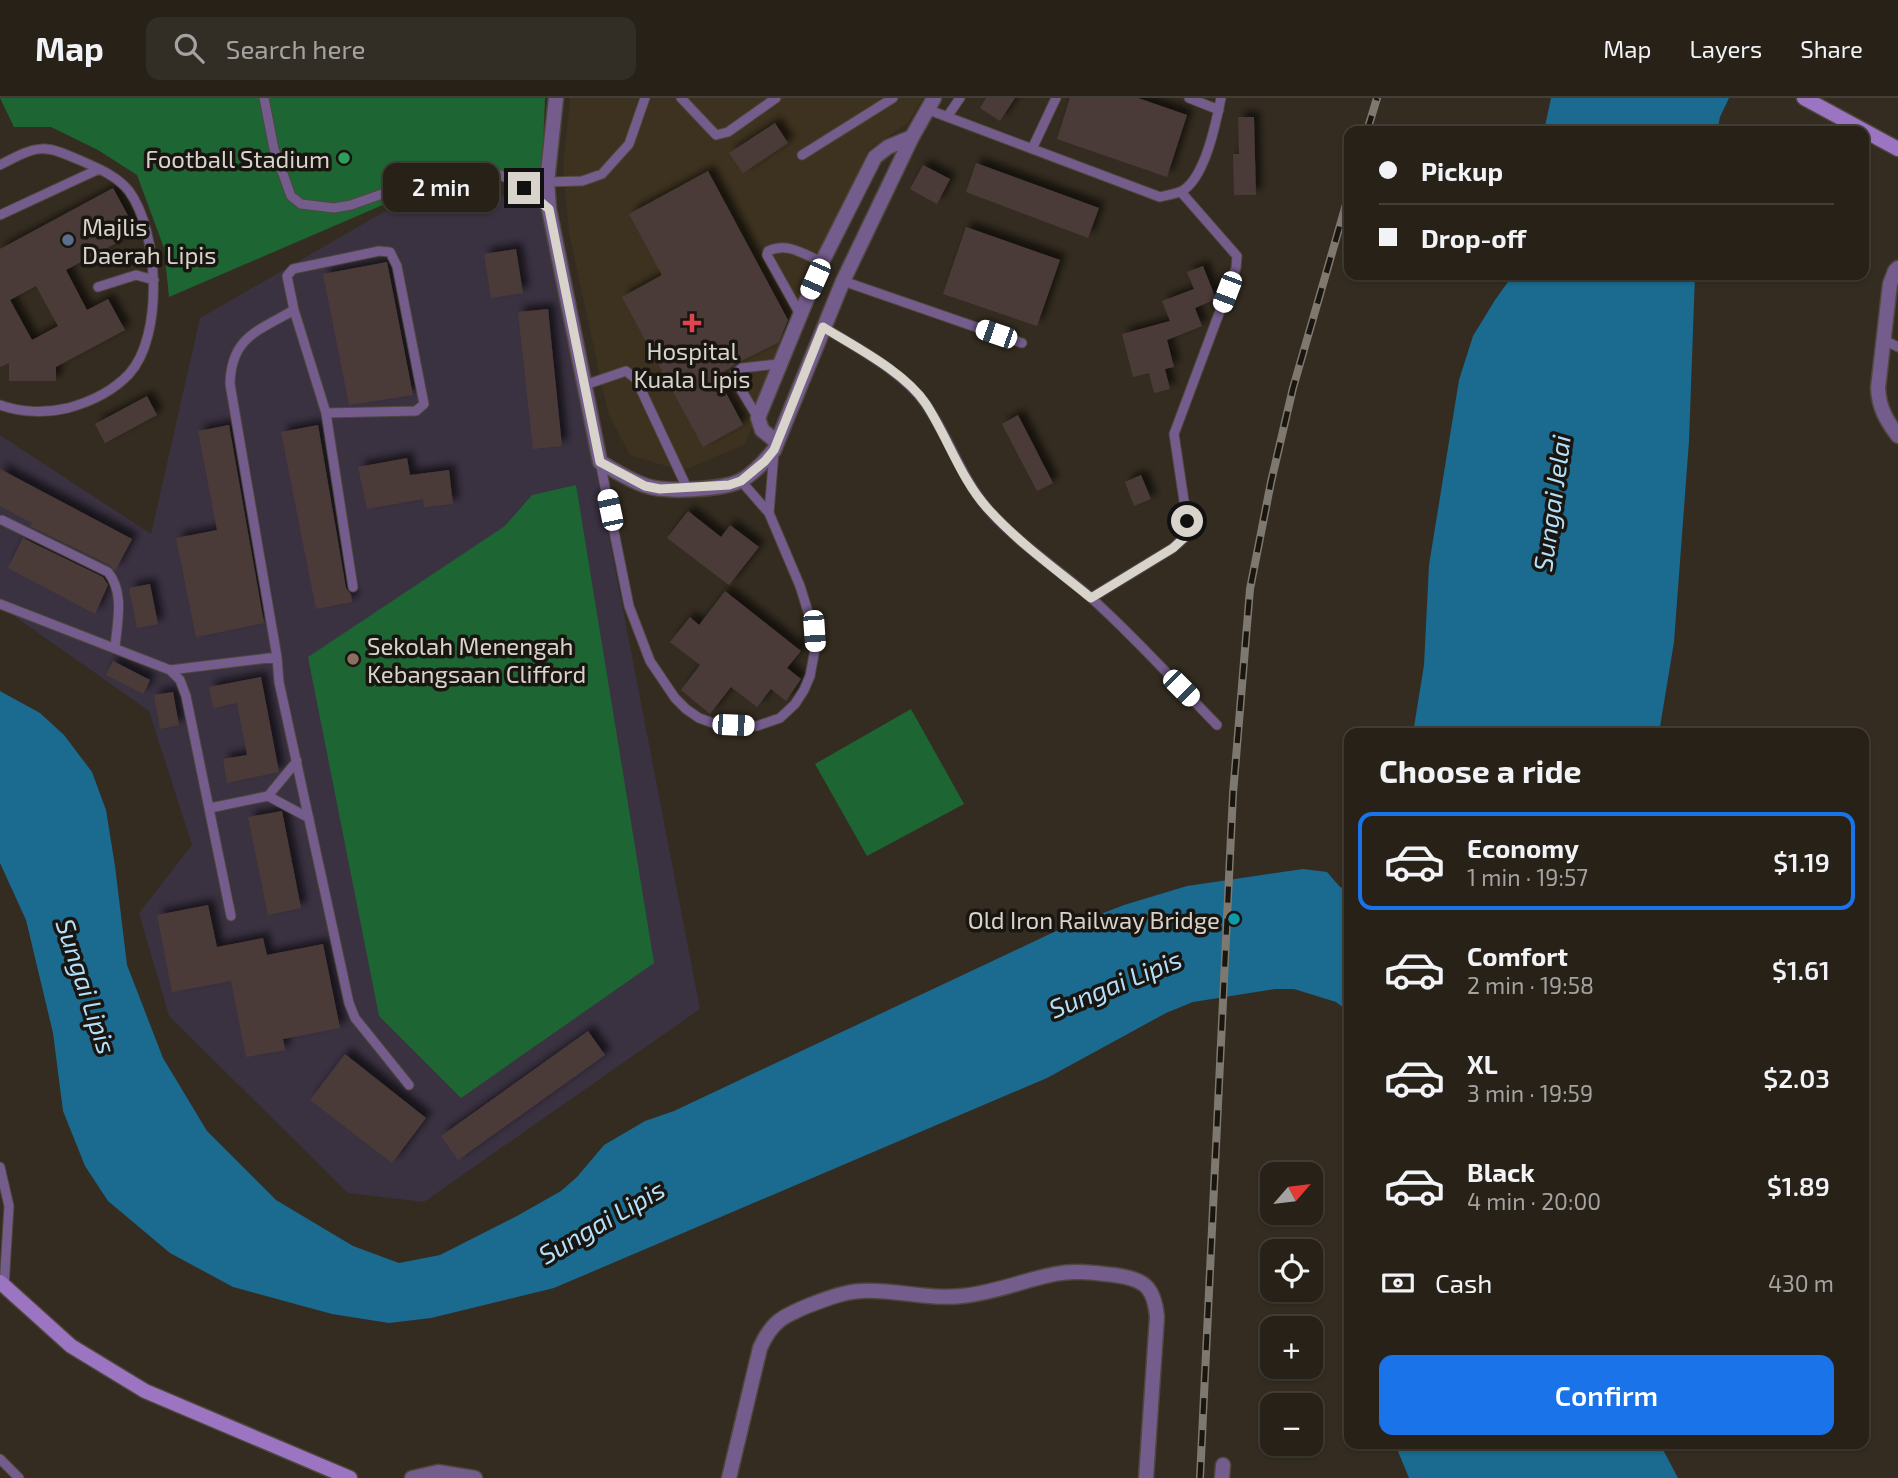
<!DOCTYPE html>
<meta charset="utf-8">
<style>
body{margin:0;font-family:"Exo 2",sans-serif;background:#332e25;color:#f1f3f6;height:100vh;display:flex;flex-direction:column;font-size:26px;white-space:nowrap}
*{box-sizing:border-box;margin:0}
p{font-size:23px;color:#a4a3a2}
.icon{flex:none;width:38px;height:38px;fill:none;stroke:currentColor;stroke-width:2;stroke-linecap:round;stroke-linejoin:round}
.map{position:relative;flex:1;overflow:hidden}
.sheet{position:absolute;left:1344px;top:630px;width:525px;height:721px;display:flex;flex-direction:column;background:#272118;border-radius:14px;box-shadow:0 2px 5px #0004,0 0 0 2px #433e37}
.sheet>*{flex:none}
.banner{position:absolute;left:1344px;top:28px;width:525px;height:154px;border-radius:14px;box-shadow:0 2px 5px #0004,0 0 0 2px #433e37;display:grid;align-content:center;height:154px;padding:0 35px;background:#272118}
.needle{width:46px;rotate:62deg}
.tools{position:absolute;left:1260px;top:1064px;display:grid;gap:14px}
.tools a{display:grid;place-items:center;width:63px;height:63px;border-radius:14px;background:#272118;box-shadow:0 2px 5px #0004,0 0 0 2px #433e37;font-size:35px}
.end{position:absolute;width:32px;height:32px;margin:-16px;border:9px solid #d8d3cb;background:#111;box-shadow:0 0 0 4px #111}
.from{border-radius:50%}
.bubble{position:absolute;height:49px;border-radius:14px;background:#272118;box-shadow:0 2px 5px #0004,0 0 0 2px #433e37;font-size:23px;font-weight:600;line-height:49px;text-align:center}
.car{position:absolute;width:21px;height:42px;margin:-21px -10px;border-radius:9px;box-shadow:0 0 5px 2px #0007;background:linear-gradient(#fff 24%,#345 0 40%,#fff 0 76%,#345 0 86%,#fff 0)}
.banner b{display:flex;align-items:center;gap:24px;height:66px;font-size:26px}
.banner b+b{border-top:2px solid #433e37}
.banner i{width:18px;height:18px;background:#f1f3f6}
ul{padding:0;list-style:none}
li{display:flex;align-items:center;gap:21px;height:98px;margin:0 14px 10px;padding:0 21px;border:4px solid transparent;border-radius:14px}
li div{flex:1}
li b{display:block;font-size:26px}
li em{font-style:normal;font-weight:600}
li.active{border-color:#1a73e8}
li>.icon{width:63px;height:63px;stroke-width:1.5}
h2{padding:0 35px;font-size:32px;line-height:84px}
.pay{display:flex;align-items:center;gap:18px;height:77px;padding:0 35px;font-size:26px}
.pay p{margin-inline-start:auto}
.action{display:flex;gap:14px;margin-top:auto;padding:14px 35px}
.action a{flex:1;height:80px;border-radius:14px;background:#1a73e8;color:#fff;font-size:28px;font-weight:600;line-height:80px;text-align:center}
header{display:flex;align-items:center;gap:42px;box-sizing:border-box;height:98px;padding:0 35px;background:#272118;border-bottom:2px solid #433e37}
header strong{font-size:33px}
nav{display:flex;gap:38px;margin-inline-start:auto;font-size:24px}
.search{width:490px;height:63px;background:#332e25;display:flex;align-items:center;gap:18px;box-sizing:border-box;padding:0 24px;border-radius:14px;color:#a4a3a2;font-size:26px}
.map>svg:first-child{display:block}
</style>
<header>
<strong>Map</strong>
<div class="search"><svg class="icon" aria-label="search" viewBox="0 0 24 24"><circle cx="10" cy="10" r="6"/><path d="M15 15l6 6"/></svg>Search here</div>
<nav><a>Map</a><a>Layers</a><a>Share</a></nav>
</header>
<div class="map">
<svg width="1898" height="1380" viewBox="0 0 1898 1380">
<defs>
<filter id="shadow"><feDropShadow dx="6" dy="-6" stdDeviation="3.5" flood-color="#0009"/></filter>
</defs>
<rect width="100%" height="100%" fill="#342c20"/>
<!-- built -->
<path fill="#3d321f" d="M 570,0 L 923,0 L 908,25 L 868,52 L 745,346 L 682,373 L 630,357 L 608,315 L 569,135 L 563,69 Z"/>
<!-- education -->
<path fill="#3a3141" d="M 443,80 L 546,112 L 700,911 L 424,1104 L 348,1095 L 169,918 L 139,815 L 192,747 L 149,613 L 0,508 L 0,337 L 151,436 L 200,220 Z"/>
<!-- green -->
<path fill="#1d6634" d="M 0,0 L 545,0 L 541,99 L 485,63 L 169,199 L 164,150 L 137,77 L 98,52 L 51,29 L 14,29 Z
M 576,387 L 654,865 L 461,1000 L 379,918 L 308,559 L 505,428 L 532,397 Z
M 911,611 L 964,706 L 867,758 L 815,666 Z"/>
<!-- water -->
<path fill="#1b6a8f" d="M 1551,0 L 1729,0 L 1720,19 L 1717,33 L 1544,33 Z
M 1513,177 L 1695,177 L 1689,343 L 1674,544 L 1659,635 L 1413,635 L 1424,567 L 1429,467 L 1459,282 L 1473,238 L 1495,202 Z
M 0,593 L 40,615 L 64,637 L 92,674 L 106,712 L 115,768 L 127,867 L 163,960 L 207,1033 L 276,1102 L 353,1148 L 399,1165 L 440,1157 L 517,1118 L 561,1093 L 577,1079 L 604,1047 L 645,1023 L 674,1013 L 1054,834 L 1124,807 L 1187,788 L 1303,771 L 1327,774 L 1340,789 L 1349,792 L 1349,914 L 1336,904 L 1294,891 L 1275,891 L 1193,904 L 1166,915 L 1047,980 L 554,1190 L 431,1220 L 389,1225 L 332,1216 L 233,1189 L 170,1155 L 108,1103 L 85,1068 L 63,1013 L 53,935 L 26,822 L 0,765 Z
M 1395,1346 L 1660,1346 L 1678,1380 L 1409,1380 Z"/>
<!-- building -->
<path fill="#4c3b39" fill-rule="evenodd" filter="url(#shadow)" d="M 986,0 L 1015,0 L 1000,23 L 980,10 Z
M 1070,0 L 1138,0 L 1187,17 L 1167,79 L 1057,41 Z
M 1238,19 L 1254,19 L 1256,97 L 1234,97 L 1233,56 L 1239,56 Z
M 775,25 L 788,45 L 743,75 L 729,55 Z
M 976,65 L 1099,110 L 1088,140 L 966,94 Z
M 923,67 L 950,81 L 937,106 L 910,91 Z
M 708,73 L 788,222 L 779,244 L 739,264 L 717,278 L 743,327 L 703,349 L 622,199 L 662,177 L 629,116 Z
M 113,90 L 137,134 L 66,172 L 87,212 L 108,201 L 125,232 L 56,269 L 56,283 L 9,283 L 9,265 L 0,269 L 0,151 ZM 36,188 L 58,228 L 32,242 L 10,202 Z
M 966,129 L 1060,162 L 1037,228 L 943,196 Z
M 516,151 L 523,195 L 491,200 L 484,156 Z
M 387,164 L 413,297 L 349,307 L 323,176 Z
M 1203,168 L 1216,201 L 1195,210 L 1202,228 L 1167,242 L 1174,269 L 1165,271 L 1170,291 L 1154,295 L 1149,275 L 1133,279 L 1122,236 L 1170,223 L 1162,203 L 1194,191 L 1187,174 Z
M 548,211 L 562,348 L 533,351 L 518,214 Z
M 147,298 L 157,317 L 105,345 L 95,326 Z
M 1018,317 L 1053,385 L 1037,393 L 1002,326 Z
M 229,327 L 264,525 L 196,539 L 176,440 L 217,432 L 198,333 Z
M 318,327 L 346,490 L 351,496 L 352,504 L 316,511 L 281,334 Z
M 407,360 L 410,377 L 449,372 L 453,406 L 424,409 L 423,401 L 367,411 L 358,369 Z
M 0,371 L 132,441 L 115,473 L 111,468 L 30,428 L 32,425 L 0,408 Z
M 1141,377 L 1151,401 L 1134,408 L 1125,384 Z
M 688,413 L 721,439 L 730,427 L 759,449 L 729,487 L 667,440 Z
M 23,440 L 103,479 L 108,487 L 95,516 L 8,470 Z
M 150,486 L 158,526 L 137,530 L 129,490 Z
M 725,493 L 801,553 L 787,570 L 801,581 L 786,603 L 771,591 L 757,609 L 731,589 L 710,616 L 681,592 L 700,567 L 670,544 L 690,519 L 699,527 Z
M 113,563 L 150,582 L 143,596 L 106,577 Z
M 261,579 L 279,674 L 227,685 L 223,661 L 247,657 L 237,605 L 213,610 L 209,589 Z
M 173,594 L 179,627 L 160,631 L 154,597 Z
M 282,713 L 301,810 L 268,817 L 248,719 Z
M 208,807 L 217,849 L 263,840 L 267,857 L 323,846 L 340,930 L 283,941 L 285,952 L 246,959 L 231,883 L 172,894 L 157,817 Z
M 588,933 L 605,957 L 458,1062 L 441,1038 Z
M 345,956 L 426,1020 L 392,1065 L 310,1002 Z"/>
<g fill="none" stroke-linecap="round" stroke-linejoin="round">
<defs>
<path id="lane" d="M 264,0 L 274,51 L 291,98 L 301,106 L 334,110 L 351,107 L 430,79 L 463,73 L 495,75 L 507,80 L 549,111
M 681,0 L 716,37 L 728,34 L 776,0
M 1189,0 L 1219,12
M 929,12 L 1160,99 C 1167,97 1176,96 1182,93 C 1205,80 1216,25 1221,0
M 947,19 L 960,0
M 1032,51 L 1056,0
M 802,57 L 893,0
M 0,67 C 40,46 43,46 84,64 C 100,71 118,79 129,93 C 159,134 164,238 129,276 C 113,293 90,304 68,310 C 47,315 21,315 0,307
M 547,84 L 582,83 L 602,76 L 629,46 L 645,0
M 0,117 L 99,71
M 379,153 L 390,154 L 397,168 L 424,306 L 416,313 L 326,315 L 294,212 L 287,178 L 293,171 Z
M 843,183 L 1022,245
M 98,189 L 136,177 L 154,182
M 800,216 L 767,157 L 768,153 C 788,144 803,156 822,164
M 823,229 C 856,249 903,274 925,305 C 949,339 961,380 988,411 C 1017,444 1056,470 1089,498 C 1134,538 1175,584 1217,627
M 1882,241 L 1898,249
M 585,287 L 626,273 L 636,281 L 687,390
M 326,315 L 353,489
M 758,320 L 734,280 L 735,275 L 742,270 L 778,266
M 600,364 L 629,508 L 650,563 L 675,600 L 686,611 L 699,620 L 713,625 L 757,628 L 780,620 L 795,606 L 804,592 L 810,578 L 815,551 L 814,533 L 800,488 L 769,415 L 741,383
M 769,415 L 774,354
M 2,422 L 108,474 C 125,495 117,524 115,550
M 1091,500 L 1173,450 L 1185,439 L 1187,423 L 1174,336 L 1236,170 L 1237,158 L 1181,94
M 0,506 L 170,572 L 180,582 L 186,598 L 231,818
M 277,559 L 230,286 C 231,239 258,233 294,212
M 170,572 L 277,559 L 279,584 L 349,905 L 355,920 L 409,987
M 268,698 L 309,720
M 210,710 L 268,698 L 297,663
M 0,1069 L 9,1108 L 4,1189
M 0,1361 L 19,1380"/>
<path id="street" d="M 556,0 L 547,84 L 549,111 L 600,364 C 614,372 629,382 644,387 C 663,395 724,392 742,382 C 754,375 765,363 774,352 L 843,183 L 912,39 L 934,0
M 1898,170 L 1895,173 L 1890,186 L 1878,290 C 1879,310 1886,322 1898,338
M 777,344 L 762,332 L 758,320 L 822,164 L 875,59 L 888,49 L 912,39
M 412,1380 L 438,1374 L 475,1380
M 729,1380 L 760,1250 C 772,1223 783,1218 810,1207 C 826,1201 843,1194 861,1193 C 895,1191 928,1202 962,1198 C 995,1195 1024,1182 1055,1176 C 1075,1172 1094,1175 1114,1177 C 1144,1181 1154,1188 1157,1219 L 1146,1380
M 1222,1380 L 1223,1367"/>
<path id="secondary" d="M 1804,0 L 1898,51
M 0,1184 L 71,1248 L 145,1293 L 350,1380"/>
</defs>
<!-- lane casing -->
<use href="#lane" stroke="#4e473b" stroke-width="11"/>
<!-- street casing -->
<use href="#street" stroke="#4e473b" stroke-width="17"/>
<!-- secondary casing -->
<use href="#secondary" stroke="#4e473b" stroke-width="17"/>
<!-- lane -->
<use href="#lane" stroke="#745c8d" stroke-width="9"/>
<!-- street -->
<use href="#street" stroke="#745c8d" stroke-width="14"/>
<!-- secondary -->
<use href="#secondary" stroke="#9b75c2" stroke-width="14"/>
<defs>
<path id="rail" d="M 1367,33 L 1377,0
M 1200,1380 L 1233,696 L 1250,491 L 1271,384 L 1293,290 L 1349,96"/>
</defs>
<!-- rail casing -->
<use href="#rail" stroke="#7f786e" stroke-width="8"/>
<!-- rail -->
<use href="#rail" stroke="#191510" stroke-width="5" stroke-dasharray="16" stroke-linecap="butt"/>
</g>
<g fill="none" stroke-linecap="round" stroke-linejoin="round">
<!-- route -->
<path stroke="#d8d3cb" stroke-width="9" d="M 524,90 L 549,111 L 600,364 L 645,388 L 660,391 L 729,387 L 741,383 L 765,363 L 774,352 L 823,229 C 855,249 905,274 926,306 C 948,340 961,382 989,412 C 1019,445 1057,472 1091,500 L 1173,450 L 1185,439 L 1187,423"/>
</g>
<!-- markers -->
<circle fill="#2e9e5b" stroke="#191510" stroke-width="2.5" cx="344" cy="60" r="7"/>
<circle fill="#5c6f8a" stroke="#191510" stroke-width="2.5" cx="68" cy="142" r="7"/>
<path fill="#e0444e" stroke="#191510" stroke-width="2.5" d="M688.5 214.5h7v7h7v7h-7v7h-7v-7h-7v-7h7z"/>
<circle fill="#8d6e63" stroke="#191510" stroke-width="2.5" cx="353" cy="561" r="7"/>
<circle fill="#0f9aa8" stroke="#191510" stroke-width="2.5" cx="1234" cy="821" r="7"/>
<g text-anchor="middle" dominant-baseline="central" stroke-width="7" stroke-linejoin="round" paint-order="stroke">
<!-- poi labels -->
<g font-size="24" fill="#d8d3cb" stroke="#191510" text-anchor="end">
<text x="330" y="60">Football Stadium</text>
<text x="82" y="128" text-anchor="start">Majlis<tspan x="82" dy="28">Daerah Lipis</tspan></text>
<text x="692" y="252" text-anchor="middle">Hospital<tspan x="692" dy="28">Kuala Lipis</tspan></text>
<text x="367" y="547" text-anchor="start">Sekolah Menengah<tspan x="367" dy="28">Kebangsaan Clifford</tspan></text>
<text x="1220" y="821">Old Iron Railway Bridge</text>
</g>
<!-- water labels -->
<g font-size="26" font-style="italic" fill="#b3dffa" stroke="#191510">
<text transform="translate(1551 405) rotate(-82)">Sungai Jelai</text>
<text transform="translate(1115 885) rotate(-22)">Sungai Lipis</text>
<text transform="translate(87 888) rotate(72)">Sungai Lipis</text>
<text transform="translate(601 1123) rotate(-30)">Sungai Lipis</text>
</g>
</g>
</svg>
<div class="tools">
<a><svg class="needle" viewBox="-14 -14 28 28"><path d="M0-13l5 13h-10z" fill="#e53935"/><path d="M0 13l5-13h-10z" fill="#a4a3a2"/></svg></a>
<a><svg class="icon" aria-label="locate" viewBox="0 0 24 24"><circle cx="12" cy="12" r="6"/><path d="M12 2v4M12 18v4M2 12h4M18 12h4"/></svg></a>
<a>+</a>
<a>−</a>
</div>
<i class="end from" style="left:1187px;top:423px"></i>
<i class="end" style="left:524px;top:90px"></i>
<div class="bubble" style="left:383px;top:65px;width:116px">2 min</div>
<i class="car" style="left:815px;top:181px;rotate:204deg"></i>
<i class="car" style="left:1227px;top:194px;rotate:201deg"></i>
<i class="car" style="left:996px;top:236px;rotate:289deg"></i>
<i class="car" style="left:610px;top:412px;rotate:348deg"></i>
<i class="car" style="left:814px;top:533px;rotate:176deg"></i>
<i class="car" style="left:1181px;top:590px;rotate:135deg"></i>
<i class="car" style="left:733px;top:627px;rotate:92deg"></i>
<div class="banner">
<b><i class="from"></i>Pickup</b>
<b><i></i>Drop-off</b>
</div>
<section class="sheet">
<h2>Choose a ride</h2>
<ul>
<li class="active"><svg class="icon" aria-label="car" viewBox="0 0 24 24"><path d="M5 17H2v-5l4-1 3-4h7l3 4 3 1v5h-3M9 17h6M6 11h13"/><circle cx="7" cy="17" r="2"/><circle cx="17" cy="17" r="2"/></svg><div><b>Economy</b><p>1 min · 19:57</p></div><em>$1.19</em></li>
<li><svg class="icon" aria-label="car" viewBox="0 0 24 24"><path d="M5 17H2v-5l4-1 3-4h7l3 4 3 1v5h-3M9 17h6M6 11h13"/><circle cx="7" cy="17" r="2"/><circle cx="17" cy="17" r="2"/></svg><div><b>Comfort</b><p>2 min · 19:58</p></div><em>$1.61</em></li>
<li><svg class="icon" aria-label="car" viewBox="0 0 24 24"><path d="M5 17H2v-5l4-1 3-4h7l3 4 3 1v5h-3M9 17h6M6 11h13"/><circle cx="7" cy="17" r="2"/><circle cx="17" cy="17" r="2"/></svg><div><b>XL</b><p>3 min · 19:59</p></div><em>$2.03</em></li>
<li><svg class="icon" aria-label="car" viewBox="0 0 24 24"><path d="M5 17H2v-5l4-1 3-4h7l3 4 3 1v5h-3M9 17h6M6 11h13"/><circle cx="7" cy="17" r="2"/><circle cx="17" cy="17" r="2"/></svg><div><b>Black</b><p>4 min · 20:00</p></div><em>$1.89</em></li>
</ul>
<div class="pay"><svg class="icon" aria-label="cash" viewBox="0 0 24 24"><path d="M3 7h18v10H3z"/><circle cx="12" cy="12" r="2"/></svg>Cash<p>430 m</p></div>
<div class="action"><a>Confirm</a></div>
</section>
</div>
